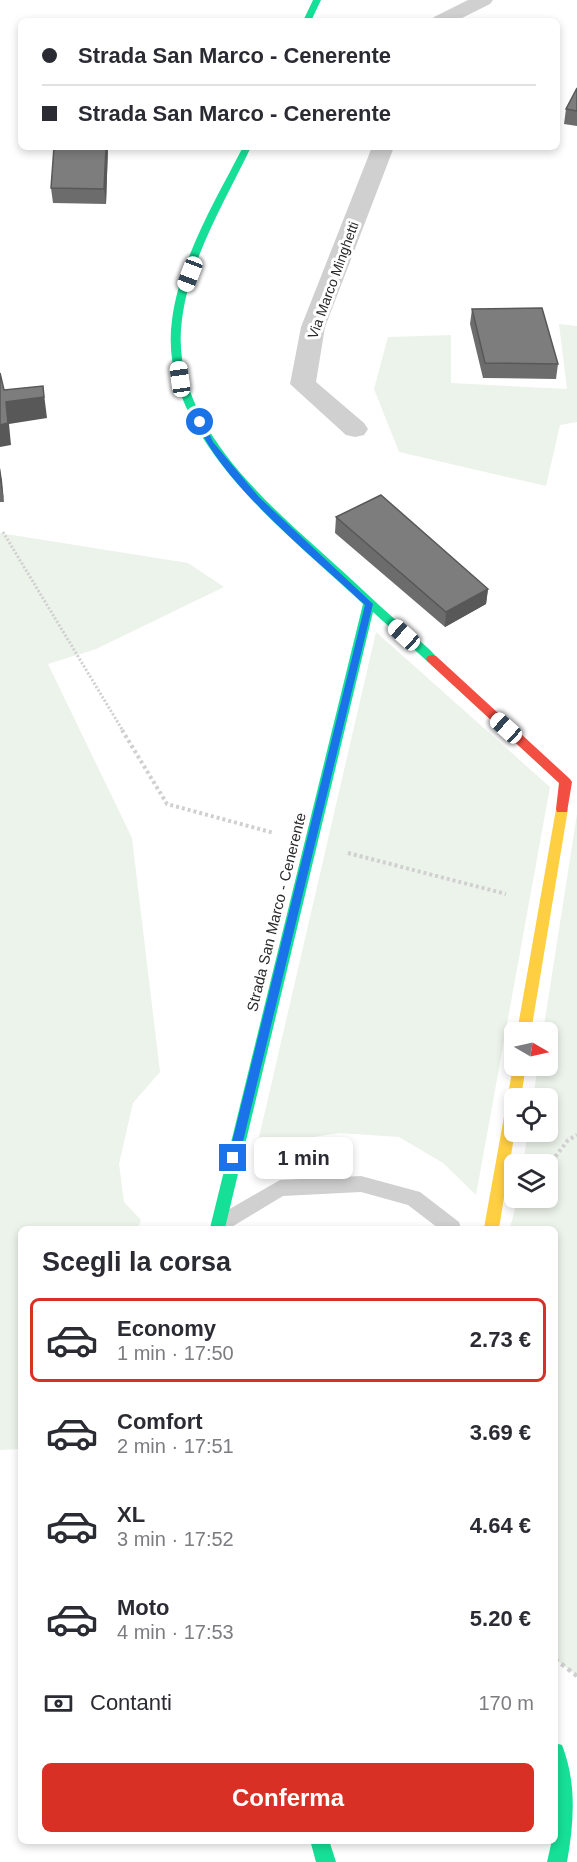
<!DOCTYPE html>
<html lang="it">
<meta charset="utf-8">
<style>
body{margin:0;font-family:Arial,sans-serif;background:#f7f7f7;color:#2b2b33;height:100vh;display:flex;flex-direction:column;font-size:22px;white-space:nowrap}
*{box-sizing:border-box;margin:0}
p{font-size:20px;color:#7c7c81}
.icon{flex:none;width:33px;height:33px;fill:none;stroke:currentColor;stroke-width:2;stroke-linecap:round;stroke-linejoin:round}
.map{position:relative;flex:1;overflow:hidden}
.drawer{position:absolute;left:18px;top:1226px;width:540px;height:618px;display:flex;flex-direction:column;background:#fff;border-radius:9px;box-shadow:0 3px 9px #0003}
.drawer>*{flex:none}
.hud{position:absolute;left:18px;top:18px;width:542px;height:132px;border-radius:9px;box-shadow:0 3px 9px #0003;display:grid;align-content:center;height:132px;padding:0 24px;background:#fff}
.needle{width:39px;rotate:99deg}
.controls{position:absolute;left:504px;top:1022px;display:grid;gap:12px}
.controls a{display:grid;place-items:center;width:54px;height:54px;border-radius:9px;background:#fff;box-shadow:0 3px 9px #0003;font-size:30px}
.end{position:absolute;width:27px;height:27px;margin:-14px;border:8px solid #1a73e8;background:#fff;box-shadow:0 0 0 3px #fff}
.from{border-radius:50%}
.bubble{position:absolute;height:42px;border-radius:9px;background:#fff;box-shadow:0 3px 9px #0003;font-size:20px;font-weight:800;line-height:42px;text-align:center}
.car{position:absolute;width:18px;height:36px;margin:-18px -9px;border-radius:8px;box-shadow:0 0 4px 2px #0007;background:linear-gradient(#fff 24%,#345 0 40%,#fff 0 76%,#345 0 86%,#fff 0)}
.hud b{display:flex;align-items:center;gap:21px;height:57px;font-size:22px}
.hud b+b{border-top:2px solid #e1e1e2}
.hud i{width:15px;height:15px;background:#2b2b33}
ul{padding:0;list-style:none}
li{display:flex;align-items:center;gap:18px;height:84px;margin:0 12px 9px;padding:0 12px;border:3px solid transparent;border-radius:9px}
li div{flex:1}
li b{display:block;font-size:22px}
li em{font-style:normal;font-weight:800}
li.selected{border-color:#d93025}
li>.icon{width:54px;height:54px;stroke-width:1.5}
h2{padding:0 24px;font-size:27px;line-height:72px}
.pay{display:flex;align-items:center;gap:15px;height:66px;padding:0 24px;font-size:22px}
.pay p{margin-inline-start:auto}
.cta{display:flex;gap:12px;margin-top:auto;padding:12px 24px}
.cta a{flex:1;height:69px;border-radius:9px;background:#d93025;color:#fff;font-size:24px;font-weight:800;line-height:69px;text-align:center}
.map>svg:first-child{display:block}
</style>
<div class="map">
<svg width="577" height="1862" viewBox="0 0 577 1862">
<rect width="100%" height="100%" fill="#fff"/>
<!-- green -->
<path fill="#ecf3ea" d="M 559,324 L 577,326 L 577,422 L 560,425 L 546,486 L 399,452 L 374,389 L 388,337 L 451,335 L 451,383 L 567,389 Z
M 0,533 L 188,563 L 224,587 L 96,649 L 48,664 L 132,838 L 160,1072 L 133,1103 L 119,1164 L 124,1202 L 141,1220 L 138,1228 L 21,1228 L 21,1449 L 0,1450 Z
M 376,632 L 550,787 L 476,1195 L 443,1163 L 399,1137 L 339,1133 L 257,1146 Z
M 577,814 L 577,1676 L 555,1659 L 555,1228 L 510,1228 L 518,1197 L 548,1197 L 548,1164 L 523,1164 L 528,1131 L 548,1131 L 548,1098 L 533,1098 L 538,1065 L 548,1065 L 548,1032 L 543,1032 Z"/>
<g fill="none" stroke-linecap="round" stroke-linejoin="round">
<!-- path-far2 -->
<path stroke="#d0d0d0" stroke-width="3" stroke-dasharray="2 2" stroke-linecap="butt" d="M 3,532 L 123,731"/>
<!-- path-far1 -->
<path stroke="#d0d0d0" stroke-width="4" stroke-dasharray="3 3" stroke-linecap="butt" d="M 122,730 L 167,804 L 274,833
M 348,853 L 506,894
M 548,1166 L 568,1140 L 577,1135"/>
<!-- path -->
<path stroke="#d0d0d0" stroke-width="4.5" stroke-dasharray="4 4" stroke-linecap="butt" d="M 555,1659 L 577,1676"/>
<!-- lane -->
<path fill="#d0d0d0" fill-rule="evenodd" d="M 361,1176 L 420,1192 L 459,1222 L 461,1228 L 438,1228 L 408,1205 L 361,1192 L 283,1196 L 230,1228 L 214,1228 L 212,1224 L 214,1218 L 280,1180 Z"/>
<!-- street -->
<path fill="#d0d0d0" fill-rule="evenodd" d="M 468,0 L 493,0 L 490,4 L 456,21 L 431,21 L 434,17 Z
M 372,147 L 394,147 L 325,327 L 316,382 L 364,423 L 368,429 L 364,435 L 355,437 L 346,435 L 290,384 L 301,327 Z"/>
<!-- fast -->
<path fill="#16e098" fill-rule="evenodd" d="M 313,0 L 321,0 L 311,21 L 303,21 Z
M 243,147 L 251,147 C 225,201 190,258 182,319 C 167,429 280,513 351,579 C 370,597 389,614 408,631 C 418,640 430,648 438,659 L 432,663 L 428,662 L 373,612 L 225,1228 L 210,1228 L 363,604 C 288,533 156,436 172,320 C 180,259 215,201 243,147 Z
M 555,1743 L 562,1745 C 577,1783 574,1823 567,1862 L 547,1862 L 552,1840 L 555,1840 Z
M 310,1840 L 329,1840 L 336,1862 L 316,1862 Z"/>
<!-- slow -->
<path fill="#ffcf43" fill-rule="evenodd" d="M 562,804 L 568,809 L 531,1032 L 517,1032 L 556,809 Z
M 514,1061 L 514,1065 L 526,1065 L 521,1098 L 514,1098 L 515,1131 L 499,1228 L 484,1228 Z"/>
<!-- jam -->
<path fill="#f24e42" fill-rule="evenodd" d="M 432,655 L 436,656 L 570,779 L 572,782 L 567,812 L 557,812 L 556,809 L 559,783 L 428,662 L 426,659 L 428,656 Z"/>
</g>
<!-- wall -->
<path fill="#6c6c6c" d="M 577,88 L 577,126 L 564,124 L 566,109 Z
M 54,147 L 108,147 L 106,204 L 53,203 L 51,188 Z
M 472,309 L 558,364 L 556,379 L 483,378 L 470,324 Z
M 0,468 L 4,502 L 0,502 Z
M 336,517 L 488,589 L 486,604 L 445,627 L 335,533 Z"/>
<!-- shaded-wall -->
<path fill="#585858" d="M 106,147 L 108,147 L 106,204 L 104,189 Z
M 43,386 L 47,418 L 9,424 L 11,445 L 0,447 L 0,425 L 6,402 Z
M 0,468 L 2,480 L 4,502 L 0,480 Z
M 488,589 L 486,604 L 445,627 L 446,612 Z"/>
<!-- building -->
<path fill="#7d7d7d" stroke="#585858" stroke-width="1.5" d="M 577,88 L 577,111 L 566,109 Z
M 54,147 L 106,147 L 104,189 L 51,188 Z
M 542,308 L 558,364 L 485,363 L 472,309 Z
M 0,373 L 4,390 L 43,386 L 44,397 L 6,402 L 8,423 L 0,425 Z
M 381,495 L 488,589 L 446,612 L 336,517 Z"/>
<!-- route -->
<path fill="#1a73e8" d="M 200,419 L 204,422 L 213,442 L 259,497 L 373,604 L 239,1158 L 233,1163 L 228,1158 L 365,605 C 310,553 227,490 196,422 Z"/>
<g text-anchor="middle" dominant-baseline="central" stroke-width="6" stroke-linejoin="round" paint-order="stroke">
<!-- far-street labels -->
<g font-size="14" fill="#2b2b2b" stroke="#fff">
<text transform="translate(333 280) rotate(-70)">Via Marco Minghetti</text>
</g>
<!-- street labels -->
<g font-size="15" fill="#2b2b2b" stroke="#fff">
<text transform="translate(276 912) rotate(-76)">Strada San Marco - Cenerente</text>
</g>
</g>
</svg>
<div class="controls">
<a><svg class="needle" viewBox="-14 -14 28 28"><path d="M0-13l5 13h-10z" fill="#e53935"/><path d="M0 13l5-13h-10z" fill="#7c7c81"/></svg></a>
<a><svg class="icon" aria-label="locate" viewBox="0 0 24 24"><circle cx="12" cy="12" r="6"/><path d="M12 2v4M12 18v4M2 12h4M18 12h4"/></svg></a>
<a><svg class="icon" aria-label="layers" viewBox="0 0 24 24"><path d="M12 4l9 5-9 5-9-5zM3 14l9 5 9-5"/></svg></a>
</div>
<i class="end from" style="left:200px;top:422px"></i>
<i class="end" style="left:233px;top:1158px"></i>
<div class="bubble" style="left:254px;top:1137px;width:99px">1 min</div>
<i class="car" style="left:190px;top:274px;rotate:201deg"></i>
<i class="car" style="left:180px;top:379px;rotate:352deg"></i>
<i class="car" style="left:404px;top:635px;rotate:312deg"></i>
<i class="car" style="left:506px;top:728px;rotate:312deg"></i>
<div class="hud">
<b><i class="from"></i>Strada San Marco - Cenerente</b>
<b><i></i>Strada San Marco - Cenerente</b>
</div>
<section class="drawer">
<h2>Scegli la corsa</h2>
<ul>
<li class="selected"><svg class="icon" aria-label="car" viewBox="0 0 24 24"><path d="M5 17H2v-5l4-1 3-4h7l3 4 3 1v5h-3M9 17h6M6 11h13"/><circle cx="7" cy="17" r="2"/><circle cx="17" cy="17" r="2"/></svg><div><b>Economy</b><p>1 min · 17:50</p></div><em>2.73 €</em></li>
<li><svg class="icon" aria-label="car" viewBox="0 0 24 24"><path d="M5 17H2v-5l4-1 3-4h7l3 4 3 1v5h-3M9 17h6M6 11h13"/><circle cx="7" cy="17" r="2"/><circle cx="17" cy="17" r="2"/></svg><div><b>Comfort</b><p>2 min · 17:51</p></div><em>3.69 €</em></li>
<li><svg class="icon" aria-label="car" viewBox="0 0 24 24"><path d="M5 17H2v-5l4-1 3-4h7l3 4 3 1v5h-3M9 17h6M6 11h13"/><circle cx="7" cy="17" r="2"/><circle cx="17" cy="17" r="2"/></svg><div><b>XL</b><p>3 min · 17:52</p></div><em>4.64 €</em></li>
<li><svg class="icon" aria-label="car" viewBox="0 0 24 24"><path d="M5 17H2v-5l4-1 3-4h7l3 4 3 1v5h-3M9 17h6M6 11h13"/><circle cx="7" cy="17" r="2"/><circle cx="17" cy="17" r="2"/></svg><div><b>Moto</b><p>4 min · 17:53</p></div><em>5.20 €</em></li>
</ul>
<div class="pay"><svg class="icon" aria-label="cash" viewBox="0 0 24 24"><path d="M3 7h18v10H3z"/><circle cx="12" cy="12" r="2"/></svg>Contanti<p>170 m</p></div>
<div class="cta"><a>Conferma</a></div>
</section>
</div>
